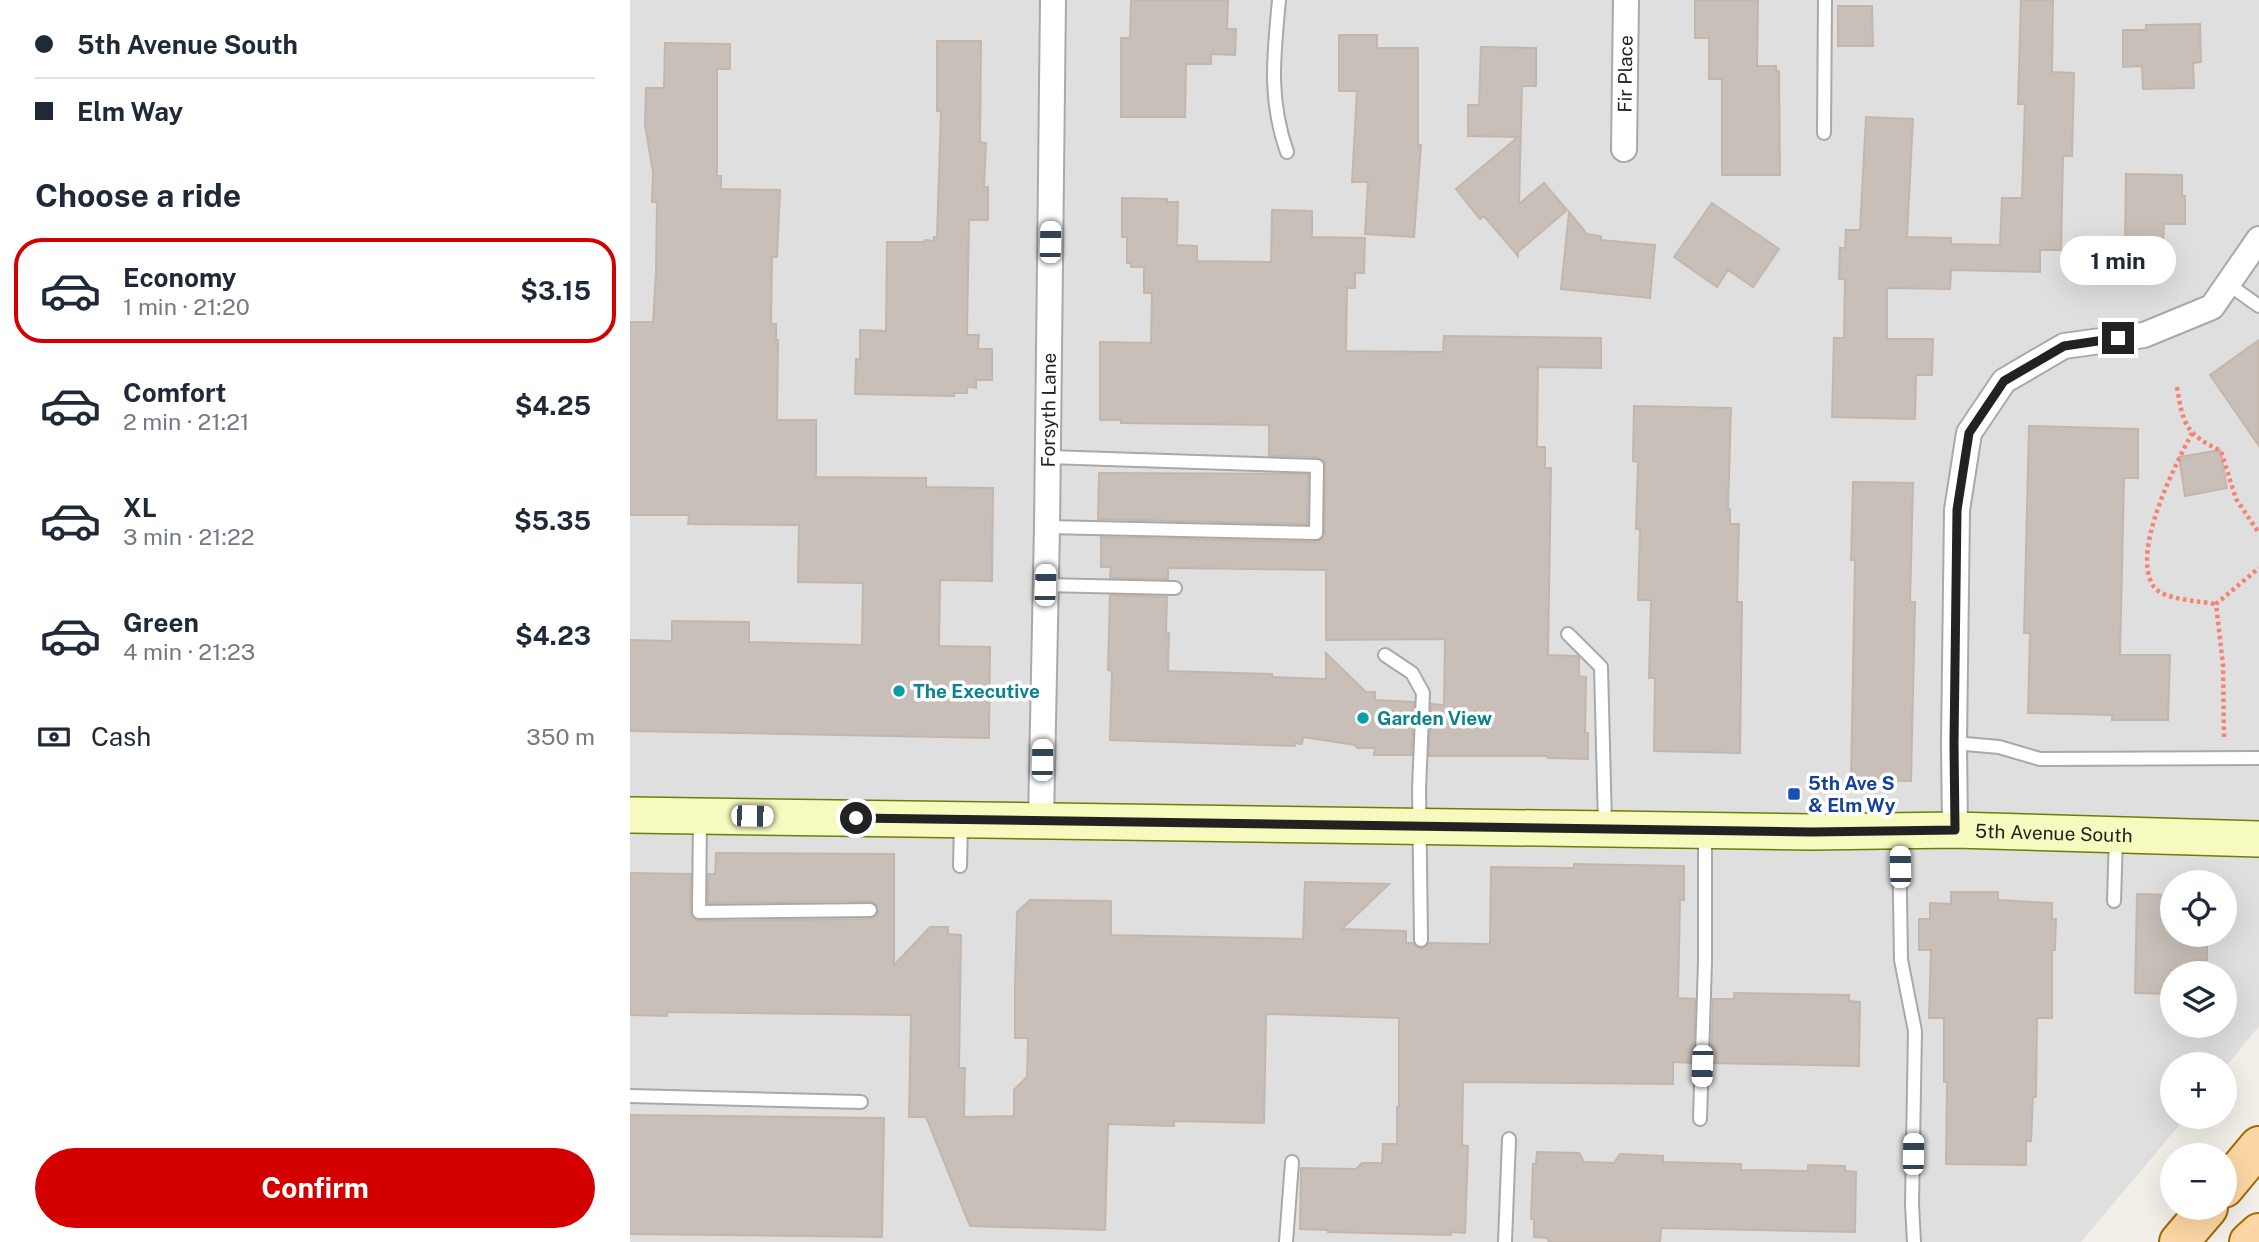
<!DOCTYPE html>
<meta charset="utf-8">
<style>
body{margin:0;font-family:"Public Sans",sans-serif;background:#f6f6f7;color:#1f2937;height:100vh;display:flex;flex-direction:column;font-size:26px;white-space:nowrap}
*{box-sizing:border-box;margin:0}
p{font-size:23px;color:#747a83}
.icon{flex:none;width:38px;height:38px;fill:none;stroke:currentColor;stroke-width:2;stroke-linecap:round;stroke-linejoin:round}
.map{position:relative;flex:1;overflow:hidden}
.details{display:flex;flex-direction:column;background:#fff;width:630px}
.details>*{flex:none}
.guide{display:grid;align-content:center;height:154px;padding:0 35px;background:#fff}
.controls{position:absolute;left:1530px;top:870px;display:grid;gap:14px}
.controls a{display:grid;place-items:center;width:77px;height:77px;border-radius:50%;background:#fff;box-shadow:0 7px 28px #0002;font-size:35px}
.end{position:absolute;width:32px;height:32px;margin:-16px;border:9px solid #222;background:#fff;box-shadow:0 0 0 4px #fff}
.from{border-radius:50%}
.bubble{position:absolute;height:49px;border-radius:24px;background:#fff;box-shadow:0 7px 28px #0002;font-size:23px;font-weight:700;line-height:49px;text-align:center}
.car{position:absolute;width:21px;height:42px;margin:-21px -10px;border-radius:9px;box-shadow:0 0 5px 2px #0007;background:linear-gradient(#fff 24%,#345 0 40%,#fff 0 76%,#345 0 86%,#fff 0)}
.guide b{display:flex;align-items:center;gap:24px;height:66px;font-size:26px}
.guide b+b{border-top:2px solid #e0e1e3}
.guide i{width:18px;height:18px;background:#1f2937}
ul{padding:0;list-style:none}
li{display:flex;align-items:center;gap:21px;height:105px;margin:0 14px 10px;padding:0 21px;border:4px solid transparent;border-radius:28px}
li div{flex:1}
li b{display:block;font-size:26px}
li em{font-style:normal;font-weight:700}
li.active{border-color:#d40000}
li>.icon{width:63px;height:63px;stroke-width:1.5}
h2{padding:0 35px;font-size:32px;line-height:84px}
.pay{display:flex;align-items:center;gap:18px;height:77px;padding:0 35px;font-size:26px}
.pay p{margin-inline-start:auto}
.cta{display:flex;gap:14px;margin-top:auto;padding:14px 35px}
.cta a{flex:1;height:80px;border-radius:42px;background:#d40000;color:#fff;font-size:28px;font-weight:700;line-height:80px;text-align:center}
main{display:flex;flex:1;min-height:0}
.map>svg:first-child{display:block}
</style>
<main>
<section class="details">
<div class="guide">
<b><i class="from"></i>5th Avenue South</b>
<b><i></i>Elm Way</b>
</div>
<h2>Choose a ride</h2>
<ul>
<li class="active"><svg class="icon" aria-label="car" viewBox="0 0 24 24"><path d="M5 17H2v-5l4-1 3-4h7l3 4 3 1v5h-3M9 17h6M6 11h13"/><circle cx="7" cy="17" r="2"/><circle cx="17" cy="17" r="2"/></svg><div><b>Economy</b><p>1 min · 21:20</p></div><em>$3.15</em></li>
<li><svg class="icon" aria-label="car" viewBox="0 0 24 24"><path d="M5 17H2v-5l4-1 3-4h7l3 4 3 1v5h-3M9 17h6M6 11h13"/><circle cx="7" cy="17" r="2"/><circle cx="17" cy="17" r="2"/></svg><div><b>Comfort</b><p>2 min · 21:21</p></div><em>$4.25</em></li>
<li><svg class="icon" aria-label="car" viewBox="0 0 24 24"><path d="M5 17H2v-5l4-1 3-4h7l3 4 3 1v5h-3M9 17h6M6 11h13"/><circle cx="7" cy="17" r="2"/><circle cx="17" cy="17" r="2"/></svg><div><b>XL</b><p>3 min · 21:22</p></div><em>$5.35</em></li>
<li><svg class="icon" aria-label="car" viewBox="0 0 24 24"><path d="M5 17H2v-5l4-1 3-4h7l3 4 3 1v5h-3M9 17h6M6 11h13"/><circle cx="7" cy="17" r="2"/><circle cx="17" cy="17" r="2"/></svg><div><b>Green</b><p>4 min · 21:23</p></div><em>$4.23</em></li>
</ul>
<div class="pay"><svg class="icon" aria-label="cash" viewBox="0 0 24 24"><path d="M3 7h18v10H3z"/><circle cx="12" cy="12" r="2"/></svg>Cash<p>350 m</p></div>
<div class="cta"><a>Confirm</a></div>
</section>
<div class="map">
<svg width="1629" height="1242" viewBox="0 0 1629 1242">
<rect width="100%" height="100%" fill="#f2efe9"/>
<!-- residential -->
<path fill="#e0dfdf" fill-rule="evenodd" d="M 0,0 L 1629,0 L 1629,1026 L 1594,1069 L 1594,1064 L 1542,1064 L 1542,1116 L 1556,1117 L 1451,1242 L 0,1242 ZM 1542,882 L 1594,882 L 1594,934 L 1542,934 ZM 1542,973 L 1594,973 L 1594,1026 L 1542,1026 Z"/>
<!-- building -->
<path fill="#c7bfb8" stroke="#c4b6ab" stroke-width="2" d="M 501,0 L 598,0 L 597,29 L 606,29 L 605,55 L 581,54 L 581,64 L 556,64 L 555,117 L 491,117 L 491,38 L 500,38 Z
M 1065,0 L 1128,0 L 1127,66 L 1146,66 L 1146,71 L 1149,71 L 1150,175 L 1092,175 L 1092,79 L 1079,79 L 1079,38 L 1065,38 Z
M 1391,0 L 1423,0 L 1422,72 L 1444,73 L 1442,156 L 1433,156 L 1431,250 L 1410,250 L 1410,272 L 1321,270 L 1320,289 L 1257,288 L 1257,339 L 1303,339 L 1302,375 L 1286,375 L 1285,419 L 1202,417 L 1204,338 L 1214,338 L 1215,279 L 1209,279 L 1210,248 L 1215,248 L 1216,230 L 1230,230 L 1236,117 L 1283,119 L 1277,237 L 1321,238 L 1321,244 L 1370,245 L 1372,198 L 1392,198 L 1395,104 L 1388,104 Z
M 1208,6 L 1242,6 L 1243,46 L 1208,46 Z
M 1570,24 L 1571,62 L 1563,63 L 1564,88 L 1513,89 L 1512,66 L 1493,67 L 1493,30 L 1516,30 L 1516,25 Z
M 709,35 L 747,35 L 747,48 L 788,48 L 788,145 L 791,145 L 784,237 L 735,234 L 738,182 L 722,182 L 727,91 L 709,91 Z
M 307,41 L 351,41 L 350,142 L 356,143 L 354,187 L 358,187 L 358,220 L 339,220 L 337,332 L 338,335 L 349,335 L 348,349 L 362,349 L 362,380 L 346,380 L 346,388 L 337,387 L 337,393 L 324,393 L 324,396 L 225,394 L 226,359 L 230,359 L 230,330 L 256,331 L 257,242 L 294,242 L 295,240 L 304,241 L 304,237 L 307,237 L 311,112 L 307,111 Z
M 35,43 L 100,44 L 100,69 L 87,69 L 87,176 L 91,176 L 91,189 L 150,190 L 147,257 L 142,257 L 141,324 L 146,324 L 146,340 L 148,340 L 147,420 L 186,420 L 186,477 L 296,478 L 296,487 L 363,488 L 362,581 L 310,580 L 309,646 L 360,647 L 359,738 L 0,731 L 0,640 L 42,641 L 42,621 L 119,622 L 119,642 L 232,645 L 233,583 L 168,582 L 169,525 L 58,524 L 59,515 L 0,515 L 0,322 L 23,322 L 26,272 L 27,202 L 22,202 L 23,172 L 15,125 L 16,88 L 34,88 Z
M 851,47 L 906,48 L 906,86 L 892,86 L 889,204 L 914,183 L 937,210 L 888,252 L 888,256 L 854,216 L 850,219 L 826,189 L 888,137 L 838,136 L 838,105 L 849,105 Z
M 1496,174 L 1552,175 L 1552,196 L 1555,196 L 1555,224 L 1534,224 L 1533,243 L 1495,242 Z
M 492,198 L 537,199 L 537,202 L 548,202 L 547,245 L 567,246 L 567,261 L 641,262 L 642,210 L 682,211 L 682,237 L 735,238 L 734,273 L 725,273 L 725,288 L 717,288 L 716,351 L 813,352 L 814,336 L 971,338 L 971,368 L 908,367 L 907,447 L 915,447 L 915,468 L 921,468 L 918,655 L 947,656 L 949,658 L 949,676 L 956,677 L 955,733 L 958,733 L 958,759 L 918,758 L 918,756 L 799,756 L 801,704 L 814,705 L 815,639 L 696,640 L 696,570 L 538,568 L 538,579 L 480,578 L 481,567 L 471,567 L 471,537 L 686,542 L 691,540 L 695,533 L 695,462 L 687,457 L 639,456 L 639,425 L 491,423 L 491,420 L 470,420 L 470,342 L 521,343 L 522,293 L 514,293 L 514,267 L 501,267 L 501,263 L 497,263 L 497,237 L 492,237 Z
M 1082,203 L 1149,249 L 1123,287 L 1098,270 L 1087,287 L 1044,257 Z
M 939,212 L 957,234 L 971,236 L 971,240 L 1025,245 L 1020,298 L 931,289 Z
M 1629,340 L 1629,446 L 1580,375 Z
M 1004,406 L 1101,408 L 1098,509 L 1100,509 L 1100,524 L 1109,524 L 1107,602 L 1112,602 L 1110,753 L 1024,751 L 1025,678 L 1019,678 L 1021,600 L 1008,600 L 1010,529 L 1006,529 L 1008,462 L 1003,461 Z
M 1399,426 L 1508,429 L 1508,478 L 1494,478 L 1490,655 L 1540,655 L 1538,720 L 1482,720 L 1482,715 L 1398,713 L 1400,633 L 1394,633 Z
M 1590,450 L 1597,488 L 1555,496 L 1549,457 Z
M 469,473 L 678,474 L 677,524 L 468,519 Z
M 1223,482 L 1283,483 L 1280,602 L 1285,602 L 1281,781 L 1221,780 L 1225,560 L 1221,560 Z
M 480,595 L 537,597 L 536,632 L 539,633 L 538,671 L 642,674 L 642,677 L 696,679 L 696,653 L 736,692 L 745,692 L 745,700 L 784,702 L 782,755 L 744,755 L 745,748 L 727,748 L 725,745 L 673,737 L 672,744 L 665,743 L 665,746 L 480,740 L 482,671 L 478,670 Z
M 86,853 L 264,854 L 264,965 L 300,927 L 318,927 L 318,934 L 331,935 L 329,1068 L 335,1068 L 334,1117 L 384,1116 L 384,1090 L 397,1077 L 398,1038 L 385,1038 L 385,986 L 387,912 L 400,900 L 481,901 L 481,935 L 673,939 L 675,882 L 759,884 L 712,929 L 776,931 L 776,943 L 783,943 L 786,947 L 792,949 L 799,943 L 860,944 L 861,867 L 944,868 L 944,864 L 1054,866 L 1054,900 L 1050,900 L 1048,998 L 1065,999 L 1063,1063 L 1043,1062 L 1043,1084 L 833,1082 L 832,1145 L 838,1146 L 835,1233 L 821,1232 L 821,1235 L 698,1232 L 698,1230 L 670,1229 L 671,1168 L 726,1169 L 732,1163 L 752,1163 L 753,1144 L 767,1144 L 767,1107 L 769,1107 L 769,1018 L 636,1014 L 634,1123 L 544,1121 L 544,1126 L 478,1124 L 475,1230 L 340,1226 L 296,1117 L 279,1117 L 281,1015 L 37,1012 L 37,1016 L 0,1015 L 0,873 L 61,874 L 60,913 L 62,917 L 68,921 L 240,919 L 248,914 L 247,905 L 240,901 L 78,903 L 78,874 L 85,874 Z
M 1321,892 L 1368,892 L 1368,900 L 1422,903 L 1422,919 L 1426,919 L 1425,950 L 1422,950 L 1422,1018 L 1407,1018 L 1406,1097 L 1403,1097 L 1401,1141 L 1396,1141 L 1396,1165 L 1316,1164 L 1317,1082 L 1314,1082 L 1314,1018 L 1299,1018 L 1301,950 L 1289,950 L 1289,919 L 1300,919 L 1300,903 L 1321,904 Z
M 1507,894 L 1542,895 L 1542,934 L 1577,934 L 1577,960 L 1565,960 L 1565,970 L 1540,970 L 1540,994 L 1505,993 Z
M 1104,993 L 1219,995 L 1219,1001 L 1230,1002 L 1229,1066 L 1081,1063 L 1083,999 L 1104,999 Z
M 0,1115 L 254,1118 L 252,1237 L 0,1234 Z
M 907,1152 L 949,1153 L 954,1162 L 984,1163 L 990,1154 L 1033,1156 L 1033,1162 L 1111,1164 L 1111,1170 L 1178,1171 L 1178,1165 L 1215,1166 L 1215,1171 L 1226,1172 L 1225,1232 L 1031,1228 L 1030,1242 L 919,1242 L 917,1238 L 904,1237 L 904,1219 L 901,1219 L 903,1164 L 906,1164 Z"/>
<g fill="none" stroke-linecap="round" stroke-linejoin="round">
<defs>
<path id="service" d="M 649,0 C 644,55 638,98 657,152
M 1194,133 L 1195,0
M 1598,284 L 1629,306
M 417,527 L 686,533 L 687,466 L 418,457
M 415,585 L 545,588
M 938,634 L 971,667 L 975,825
M 755,655 L 782,673 L 793,693 L 789,789 L 791,940
M 1324,743 L 1369,747 L 1410,759 L 1629,758
M 70,820 L 69,912 L 240,910
M 1269,834 L 1271,960 L 1285,1031 L 1282,1204 L 1284,1242
M 330,866 L 331,823
M 1484,901 L 1486,836
M 0,1096 L 231,1102
M 1070,1119 L 1075,962 L 1075,834
M 656,1242 L 662,1162
M 875,1242 L 879,1139"/>
<g id="minor">
<path id="s1" d="M 994,149 L 996,0"/>
<path id="s2" d="M 411,820 L 417,527 L 423,0"/>
<path d="M 1325,830 L 1324,743 L 1327,510 L 1339,433 L 1374,381 L 1434,346 L 1514,335 L 1582,307 L 1629,239"/>
</g>
<g id="secondary">
<path id="s3" d="M 0,815 L 1182,832 L 1325,830 L 1629,839"/>
</g>
<path id="primary" d="M 1594,1188 L 1629,1146
M 1549,1242 L 1578,1208
M 1619,1242 L 1629,1233"/>
</defs>
<!-- service casing -->
<use href="#service" stroke="#a9a9a9" stroke-width="16"/>
<!-- minor casing -->
<use href="#minor" stroke="#a9a9a9" stroke-width="28"/>
<!-- secondary casing -->
<use href="#secondary" stroke="#707d05" stroke-width="38"/>
<!-- primary casing -->
<use href="#primary" stroke="#a06b00" stroke-width="42"/>
<!-- path -->
<path stroke="#fa8072" stroke-width="4.5" stroke-dasharray="3.5 3.5" stroke-linecap="butt" d="M 1547,387 C 1553,425 1556,434 1591,451 L 1606,499 L 1629,533
M 1562,433 C 1545,466 1500,552 1524,587 C 1534,600 1570,601 1586,604
M 1594,737 L 1593,665 L 1586,604 L 1629,568"/>
<!-- service -->
<use href="#service" stroke="#fff" stroke-width="12"/>
<!-- minor -->
<use href="#minor" stroke="#fff" stroke-width="24"/>
<!-- secondary -->
<use href="#secondary" stroke="#f7fabf" stroke-width="35"/>
<!-- primary -->
<use href="#primary" stroke="#fcd6a4" stroke-width="38"/>
</g>
<g fill="none" stroke-linecap="round" stroke-linejoin="round">
<!-- route -->
<path stroke="#222" stroke-width="9" d="M 226,818 L 1182,832 L 1325,830 L 1324,743 L 1327,510 L 1339,433 L 1374,381 L 1434,346 L 1488,338"/>
</g>
<!-- markers -->
<g fill="#0f9aa8" stroke="#fff" stroke-width="2.5">
<circle cx="269" cy="691" r="7"/>
<circle cx="733" cy="718" r="7"/>
</g>
<rect fill="#1a4fb4" stroke="#fff" stroke-width="2.5" x="1157" y="787" width="14" height="14" rx="3.5"/>
<g text-anchor="middle" dominant-baseline="central" stroke-width="7" stroke-linejoin="round" paint-order="stroke">
<!-- street labels -->
<g font-size="19" fill="#222" stroke="#fff">
<text stroke="none"><textPath href="#s1" startOffset="75">Fir Place</textPath></text>
<text stroke="none"><textPath href="#s2" startOffset="410">Forsyth Lane</textPath></text>
<text stroke="none"><textPath href="#s3" startOffset="1424">5th Avenue South</textPath></text>
</g>
<!-- culture labels -->
<g font-size="19" font-weight="bold" fill="#0d838f" stroke="#fff" text-anchor="start">
<text x="283" y="691">The Executive</text>
<text x="747" y="718">Garden View</text>
</g>
<!-- transit labels -->
<g font-size="19" font-weight="bold" fill="#164399" stroke="#fff" text-anchor="start">
<text x="1178" y="783">5th Ave S<tspan x="1178" dy="22">&amp; Elm Wy</tspan></text>
</g>
</g>
</svg>
<div class="controls">
<a><svg class="icon" aria-label="locate" viewBox="0 0 24 24"><circle cx="12" cy="12" r="6"/><path d="M12 2v4M12 18v4M2 12h4M18 12h4"/></svg></a>
<a><svg class="icon" aria-label="layers" viewBox="0 0 24 24"><path d="M12 4l9 5-9 5-9-5zM3 14l9 5 9-5"/></svg></a>
<a>+</a>
<a>−</a>
</div>
<i class="end from" style="left:226px;top:818px"></i>
<i class="end" style="left:1488px;top:338px"></i>
<div class="bubble" style="left:1430px;top:236px;width:116px">1 min</div>
<i class="car" style="left:420px;top:242px;rotate:1deg"></i>
<i class="car" style="left:415px;top:585px;rotate:2deg"></i>
<i class="car" style="left:412px;top:760px;rotate:1deg"></i>
<i class="car" style="left:122px;top:816px;rotate:91deg"></i>
<i class="car" style="left:1270px;top:867px;rotate:359deg"></i>
<i class="car" style="left:1072px;top:1066px;rotate:182deg"></i>
<i class="car" style="left:1283px;top:1154px;rotate:1deg"></i>
</div>
</main>
